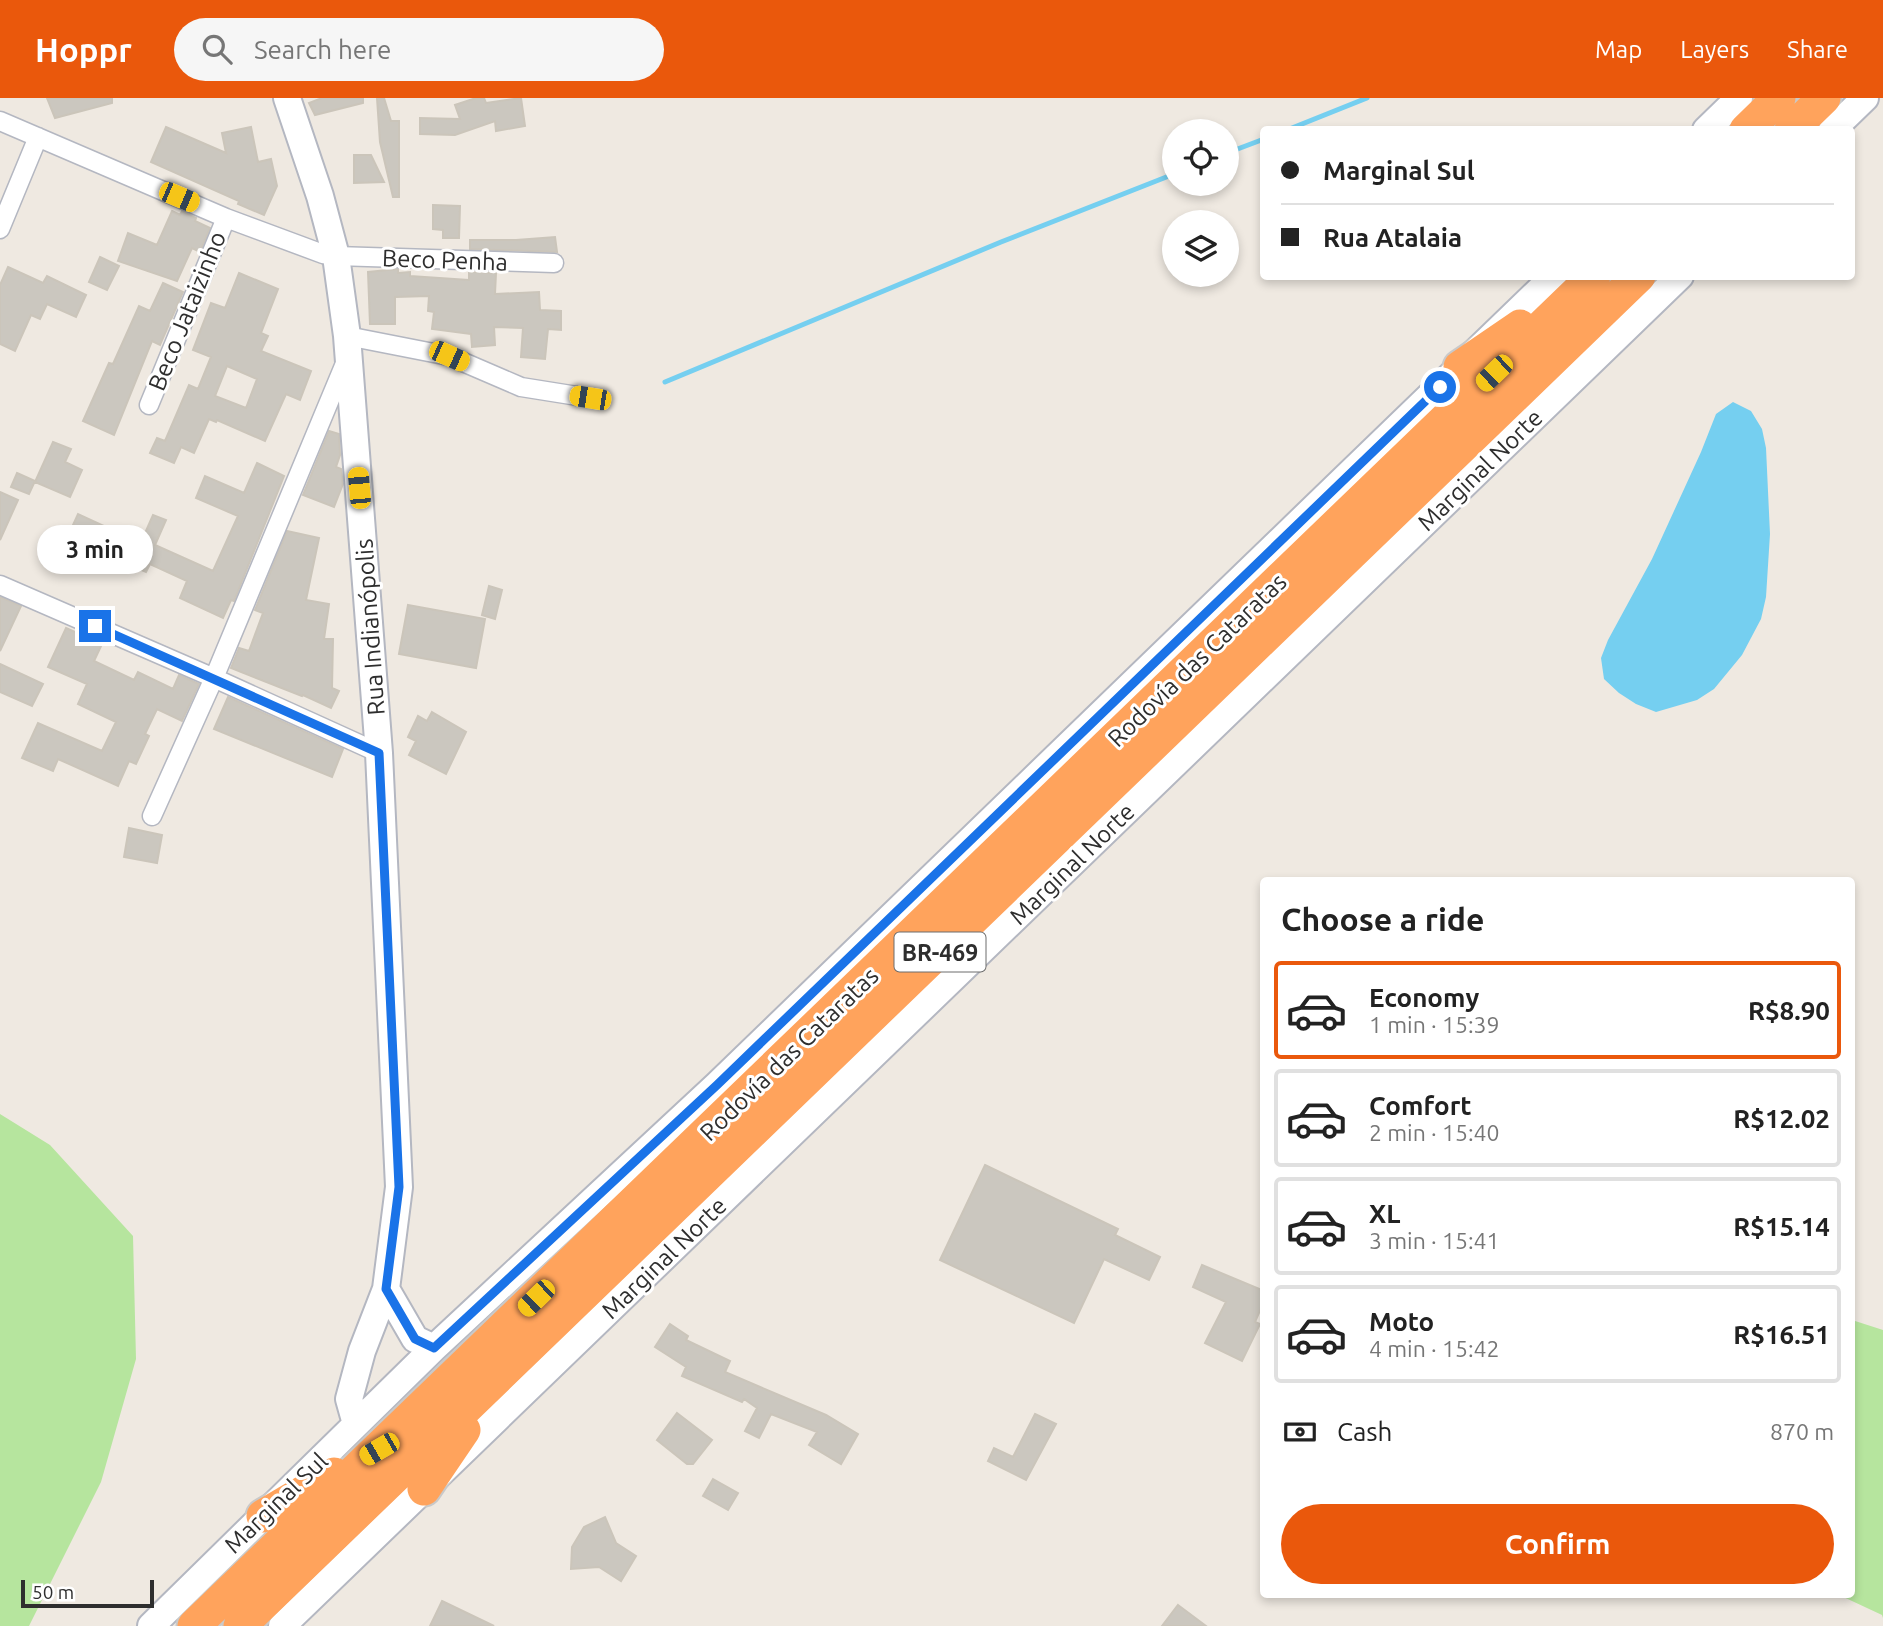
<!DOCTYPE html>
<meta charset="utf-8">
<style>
body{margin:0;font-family:Ubuntu,sans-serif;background:#f6f6f6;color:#222;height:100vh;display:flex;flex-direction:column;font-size:26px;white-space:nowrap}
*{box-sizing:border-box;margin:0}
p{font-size:23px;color:#767676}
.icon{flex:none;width:38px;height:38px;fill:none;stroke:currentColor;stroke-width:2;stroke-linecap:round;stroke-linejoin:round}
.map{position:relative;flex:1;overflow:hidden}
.sheet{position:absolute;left:1260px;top:779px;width:595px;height:721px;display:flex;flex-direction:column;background:#fff;border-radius:7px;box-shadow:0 4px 10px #0003}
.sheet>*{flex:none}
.top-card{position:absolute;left:1260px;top:28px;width:595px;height:154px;border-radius:7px;box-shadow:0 4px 10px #0003;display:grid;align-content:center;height:154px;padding:0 21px;background:#fff}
.controls{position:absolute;left:1162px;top:21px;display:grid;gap:14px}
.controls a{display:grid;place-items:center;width:77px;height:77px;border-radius:50%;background:#fff;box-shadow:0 4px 10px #0003;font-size:35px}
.scale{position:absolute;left:21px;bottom:18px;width:133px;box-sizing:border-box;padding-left:7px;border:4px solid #2e2e2e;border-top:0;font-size:19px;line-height:24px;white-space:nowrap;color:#2e2e2e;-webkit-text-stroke:5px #fff;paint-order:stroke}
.end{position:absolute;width:32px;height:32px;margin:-16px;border:9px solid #1a73e8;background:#fff;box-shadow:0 0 0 4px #fff}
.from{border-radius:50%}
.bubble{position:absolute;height:49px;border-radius:24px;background:#fff;box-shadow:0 4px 10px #0003;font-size:23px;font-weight:600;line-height:49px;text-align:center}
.car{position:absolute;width:21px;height:42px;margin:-21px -10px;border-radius:9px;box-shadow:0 0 5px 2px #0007;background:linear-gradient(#f5c518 24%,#345 0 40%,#f5c518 0 76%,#345 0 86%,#f5c518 0)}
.top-card b{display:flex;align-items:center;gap:24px;height:66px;font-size:26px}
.top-card b+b{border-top:2px solid #e0e0e0}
.top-card i{width:18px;height:18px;background:#222}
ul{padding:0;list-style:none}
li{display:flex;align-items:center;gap:21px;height:98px;margin:0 14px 10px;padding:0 7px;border:4px solid #e0e0e0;border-radius:7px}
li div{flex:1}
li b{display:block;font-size:26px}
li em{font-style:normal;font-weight:600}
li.current{border-color:#ea580c}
li>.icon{width:63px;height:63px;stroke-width:1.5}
h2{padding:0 21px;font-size:32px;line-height:84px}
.pay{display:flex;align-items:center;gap:18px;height:77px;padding:0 21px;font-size:26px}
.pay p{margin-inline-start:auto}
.primary-button{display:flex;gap:14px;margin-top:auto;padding:14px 21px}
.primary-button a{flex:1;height:80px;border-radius:42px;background:#ea580c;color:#fff;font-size:28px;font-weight:600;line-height:80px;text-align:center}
header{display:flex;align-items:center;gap:42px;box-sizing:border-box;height:98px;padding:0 35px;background:#ea580c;color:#fff}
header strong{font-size:33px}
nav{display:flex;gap:38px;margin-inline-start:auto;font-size:24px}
.search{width:490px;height:63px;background:#f6f6f6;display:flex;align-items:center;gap:18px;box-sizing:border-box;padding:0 24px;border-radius:38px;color:#767676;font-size:26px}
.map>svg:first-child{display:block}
</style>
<header>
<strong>Hoppr</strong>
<div class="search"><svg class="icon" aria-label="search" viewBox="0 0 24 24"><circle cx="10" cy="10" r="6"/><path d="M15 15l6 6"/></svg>Search here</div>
<nav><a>Map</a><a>Layers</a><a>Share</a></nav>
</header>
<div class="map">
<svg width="1883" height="1528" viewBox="0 0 1883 1528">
<rect width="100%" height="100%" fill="#efe9e1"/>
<!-- green -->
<path fill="#b6e59e" d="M 0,1016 L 50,1047 L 133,1138 L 136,1261 L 101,1384 L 29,1528 L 0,1528 Z
M 1852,1222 L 1883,1232 L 1883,1520 L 1882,1517 L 1837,1496 L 1852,1496 Z"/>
<!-- water -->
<path fill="#75cff0" d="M 1733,304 L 1751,313 L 1762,331 L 1766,350 L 1770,436 L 1766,499 L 1761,521 L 1742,557 L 1714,591 L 1697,602 L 1656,614 L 1636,606 L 1619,595 L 1604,581 L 1601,560 L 1608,542 L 1652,461 L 1701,354 L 1716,316 Z"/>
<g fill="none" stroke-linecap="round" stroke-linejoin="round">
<!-- stream -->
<path stroke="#75cff0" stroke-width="5" d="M 1287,32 L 1367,0
M 1227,55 L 1264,41
M 665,284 L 1001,144 L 1174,76"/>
</g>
<!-- building -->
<path fill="#cbc7bf" stroke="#cbc5ba" stroke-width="2" fill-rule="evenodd" d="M 47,0 L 112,0 L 112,5 L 55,20 Z
M 322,0 L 363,0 L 363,5 L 315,17 L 309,5 Z
M 377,0 L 384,0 L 391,23 L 399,23 L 399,99 L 393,99 L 380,44 Z
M 476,0 L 484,0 L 486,5 L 521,0 L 525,28 L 496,33 L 495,23 L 455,37 L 420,36 L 420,20 L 460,21 L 455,7 Z
M 166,29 L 226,55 L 222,35 L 251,29 L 258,64 L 271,61 L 277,88 L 264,117 L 238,106 L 239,103 L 151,64 Z
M 354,57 L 371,57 L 384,84 L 354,85 Z
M 433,107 L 460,108 L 459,140 L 443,140 L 443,132 L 433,131 Z
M 172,113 L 180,117 L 182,113 L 196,120 L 195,123 L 210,130 L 200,154 L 192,150 L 177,183 L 118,163 L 128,135 L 157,147 Z
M 555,139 L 557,154 L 470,151 L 470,142 L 516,142 Z
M 100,159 L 119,168 L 107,192 L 89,184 Z
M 8,169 L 43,185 L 47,178 L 86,197 L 76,219 L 47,206 L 40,221 L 31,217 L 15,253 L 0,246 L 0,187 Z
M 398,171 L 398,175 L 410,174 L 410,178 L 469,182 L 469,174 L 496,175 L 495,196 L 539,194 L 540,212 L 561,213 L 561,232 L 548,231 L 545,261 L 521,259 L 523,230 L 494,229 L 495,247 L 472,249 L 471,236 L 432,231 L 434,214 L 428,213 L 429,198 L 395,199 L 395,226 L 370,226 L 368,174 Z
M 239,175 L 278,191 L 261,235 L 268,238 L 261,253 L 311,273 L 300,302 L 286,296 L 265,343 L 217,322 L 216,324 L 209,321 L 194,355 L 181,349 L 174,365 L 150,355 L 157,340 L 165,343 L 189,287 L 198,291 L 211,259 L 193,252 L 211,205 L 225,210 ZM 227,268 L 257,281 L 246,310 L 215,298 Z
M 163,185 L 183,194 L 160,247 L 152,243 L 114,337 L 83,323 L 109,265 L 113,266 L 139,208 L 150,213 Z
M 329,333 L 339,336 L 340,357 L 336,369 L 341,371 L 343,386 L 334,409 L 303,397 Z
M 53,344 L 71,351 L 65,364 L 82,372 L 70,399 L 35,384 Z
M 257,365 L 284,378 L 234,503 L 231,502 L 223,520 L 180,500 L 187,483 L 150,466 L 146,474 L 132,468 L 129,474 L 91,457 L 87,467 L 50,451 L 58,434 L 68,438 L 78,416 L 104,428 L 102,434 L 130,447 L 134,438 L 142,442 L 153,417 L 166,422 L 155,447 L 213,473 L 238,418 L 196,400 L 205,378 L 244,395 Z
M 17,375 L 35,383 L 29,396 L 11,389 Z
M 0,394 L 18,402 L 0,442 Z
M 287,433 L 319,440 L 306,502 L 329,506 L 324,541 L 333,541 L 332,590 L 339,593 L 331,610 L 303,597 L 302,598 L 231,570 L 239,550 L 249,553 L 263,515 L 255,512 Z
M 489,488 L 502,492 L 495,521 L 482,517 Z
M 0,499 L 21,508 L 0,553 Z
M 408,507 L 485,521 L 476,570 L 399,556 Z
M 66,530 L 102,546 L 94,563 L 134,582 L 138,574 L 173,591 L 179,577 L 199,586 L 182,623 L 157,611 L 145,636 L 149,638 L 136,666 L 129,663 L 118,688 L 58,661 L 53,673 L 22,660 L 38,625 L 102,653 L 116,624 L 78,606 L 87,586 L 48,569 Z
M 0,566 L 43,586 L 32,608 L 0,594 Z
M 228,599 L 343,651 L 332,679 L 214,631 Z
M 432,614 L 466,634 L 446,676 L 409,657 L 416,643 L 408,639 L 418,618 L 427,623 Z
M 129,730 L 162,737 L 157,765 L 124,759 Z
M 985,1067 L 1118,1131 L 1115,1137 L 1160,1159 L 1149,1182 L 1104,1161 L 1074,1225 L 940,1162 Z
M 1202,1167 L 1264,1193 L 1264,1203 L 1255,1224 L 1260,1226 L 1242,1263 L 1205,1245 L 1226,1204 L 1193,1189 Z
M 670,1226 L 688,1238 L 686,1242 L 730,1263 L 725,1274 L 826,1317 L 858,1336 L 841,1366 L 809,1347 L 817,1334 L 771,1316 L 759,1340 L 745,1333 L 757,1310 L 744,1301 L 742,1304 L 682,1278 L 686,1269 L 655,1249 Z
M 677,1315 L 712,1342 L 693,1366 L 687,1366 L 657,1342 Z
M 1035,1316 L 1056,1326 L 1026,1382 L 988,1363 L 994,1350 L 1013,1359 Z
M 713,1381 L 738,1395 L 728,1412 L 703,1398 Z
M 605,1419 L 616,1445 L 636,1458 L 621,1483 L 599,1469 L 571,1471 L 572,1449 L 584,1429 Z
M 442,1503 L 494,1528 L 430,1528 Z
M 1178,1507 L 1206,1528 L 1162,1528 Z"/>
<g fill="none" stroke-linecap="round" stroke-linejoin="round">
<defs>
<path id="street" d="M 0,23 L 226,120 L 323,156 L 336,158 L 554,165
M 0,131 L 38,39
M 347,238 L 449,258 L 521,289 L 590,300
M 149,307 L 226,120
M 0,487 L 214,580 L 379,655
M 152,718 L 214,580 L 346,263"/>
<path id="secondary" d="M 287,0 L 320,98 L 336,158 L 347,238 L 379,655 L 399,1089 L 386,1191 L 362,1253 L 349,1301 L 356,1326
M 1706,32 L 1739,0
M 1832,32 L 1865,0
M 386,1191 L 415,1241 L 434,1250
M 151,1528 L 434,1250 L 717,987 L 1554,178
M 282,1528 L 1680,178"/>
<path id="highway" d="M 1746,32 L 1779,0
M 1791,32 L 1824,0
M 1460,269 L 1520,228
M 424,1391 L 464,1332
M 263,1418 L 334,1376
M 194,1528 L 1594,178
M 240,1528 L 1639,178"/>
</defs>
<!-- street casing -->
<use href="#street" stroke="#b4b7c1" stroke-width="21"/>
<!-- secondary casing -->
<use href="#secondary" stroke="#b4b7c1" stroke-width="30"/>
<!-- highway casing -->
<use href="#highway" stroke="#c9c9c9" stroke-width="37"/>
<!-- street -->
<use href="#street" stroke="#fff" stroke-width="18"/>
<!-- secondary -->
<use href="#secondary" stroke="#fff" stroke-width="26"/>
<!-- highway -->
<use href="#highway" stroke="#ffa35c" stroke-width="33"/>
</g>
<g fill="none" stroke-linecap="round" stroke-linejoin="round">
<!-- route -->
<path stroke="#1a73e8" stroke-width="9" d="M 95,528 L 379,655 L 399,1089 L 386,1191 L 415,1241 L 434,1250 L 717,987 L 1440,289"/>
</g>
<g text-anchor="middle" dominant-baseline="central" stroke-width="6" stroke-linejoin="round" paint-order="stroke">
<!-- shield labels -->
<rect fill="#fff" stroke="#6d6d6d" stroke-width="2" x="894.5" y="834.5" width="91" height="39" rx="5"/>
<g font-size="23" font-weight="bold" fill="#2e2e2e">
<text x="940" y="854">BR-469</text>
</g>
<!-- street labels -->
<g font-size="24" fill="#2e2e2e" stroke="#fff">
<text transform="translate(445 162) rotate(2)">Beco Penha</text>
<text transform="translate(187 213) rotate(-68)">Beco Jataizinho</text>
<text transform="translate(1480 372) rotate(-44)">Marginal Norte</text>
<text transform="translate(370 529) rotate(-94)">Rua Indianópolis</text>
<text transform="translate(1197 562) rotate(-44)">Rodovía das Cataratas</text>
<text transform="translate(1072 766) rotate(-44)">Marginal Norte</text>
<text transform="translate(789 956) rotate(-44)">Rodovía das Cataratas</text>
<text transform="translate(664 1160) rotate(-44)">Marginal Norte</text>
<text transform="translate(276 1405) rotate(-44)">Marginal Sul</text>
</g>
</g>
</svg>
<div class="controls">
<a><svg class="icon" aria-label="locate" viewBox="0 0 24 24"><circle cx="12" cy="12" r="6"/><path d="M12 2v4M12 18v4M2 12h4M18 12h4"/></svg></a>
<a><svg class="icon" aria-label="layers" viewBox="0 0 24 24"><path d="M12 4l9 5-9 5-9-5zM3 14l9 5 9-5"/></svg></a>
</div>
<div class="scale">50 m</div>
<i class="end from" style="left:1440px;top:289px"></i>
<i class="end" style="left:95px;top:528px"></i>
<div class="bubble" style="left:37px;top:427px;width:116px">3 min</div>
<i class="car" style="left:179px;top:99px;rotate:113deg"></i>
<i class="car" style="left:449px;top:258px;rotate:114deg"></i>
<i class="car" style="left:1494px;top:275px;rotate:226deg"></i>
<i class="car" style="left:590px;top:300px;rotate:279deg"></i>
<i class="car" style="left:359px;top:390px;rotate:355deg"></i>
<i class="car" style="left:536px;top:1200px;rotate:226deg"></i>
<i class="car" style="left:379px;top:1351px;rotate:240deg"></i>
<div class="top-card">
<b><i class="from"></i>Marginal Sul</b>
<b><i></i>Rua Atalaia</b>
</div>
<section class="sheet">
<h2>Choose a ride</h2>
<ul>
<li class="current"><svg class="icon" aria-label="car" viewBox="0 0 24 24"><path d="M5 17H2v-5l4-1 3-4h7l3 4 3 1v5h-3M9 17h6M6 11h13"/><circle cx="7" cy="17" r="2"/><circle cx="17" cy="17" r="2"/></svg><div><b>Economy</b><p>1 min · 15:39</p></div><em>R$8.90</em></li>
<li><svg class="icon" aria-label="car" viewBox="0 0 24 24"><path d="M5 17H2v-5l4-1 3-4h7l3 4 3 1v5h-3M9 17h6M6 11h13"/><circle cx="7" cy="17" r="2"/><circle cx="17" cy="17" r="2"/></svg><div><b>Comfort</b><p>2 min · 15:40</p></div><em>R$12.02</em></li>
<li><svg class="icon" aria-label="car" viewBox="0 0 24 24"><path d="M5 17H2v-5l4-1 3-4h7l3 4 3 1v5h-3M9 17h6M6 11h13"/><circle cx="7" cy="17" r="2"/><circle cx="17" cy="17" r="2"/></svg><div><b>XL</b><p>3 min · 15:41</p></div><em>R$15.14</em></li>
<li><svg class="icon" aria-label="car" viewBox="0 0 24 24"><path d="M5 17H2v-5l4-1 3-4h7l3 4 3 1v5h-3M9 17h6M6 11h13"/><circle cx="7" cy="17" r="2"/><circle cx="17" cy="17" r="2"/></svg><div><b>Moto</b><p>4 min · 15:42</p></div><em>R$16.51</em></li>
</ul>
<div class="pay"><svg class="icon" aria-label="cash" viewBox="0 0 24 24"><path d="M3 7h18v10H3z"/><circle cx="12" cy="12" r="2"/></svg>Cash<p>870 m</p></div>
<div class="primary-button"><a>Confirm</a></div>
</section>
</div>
